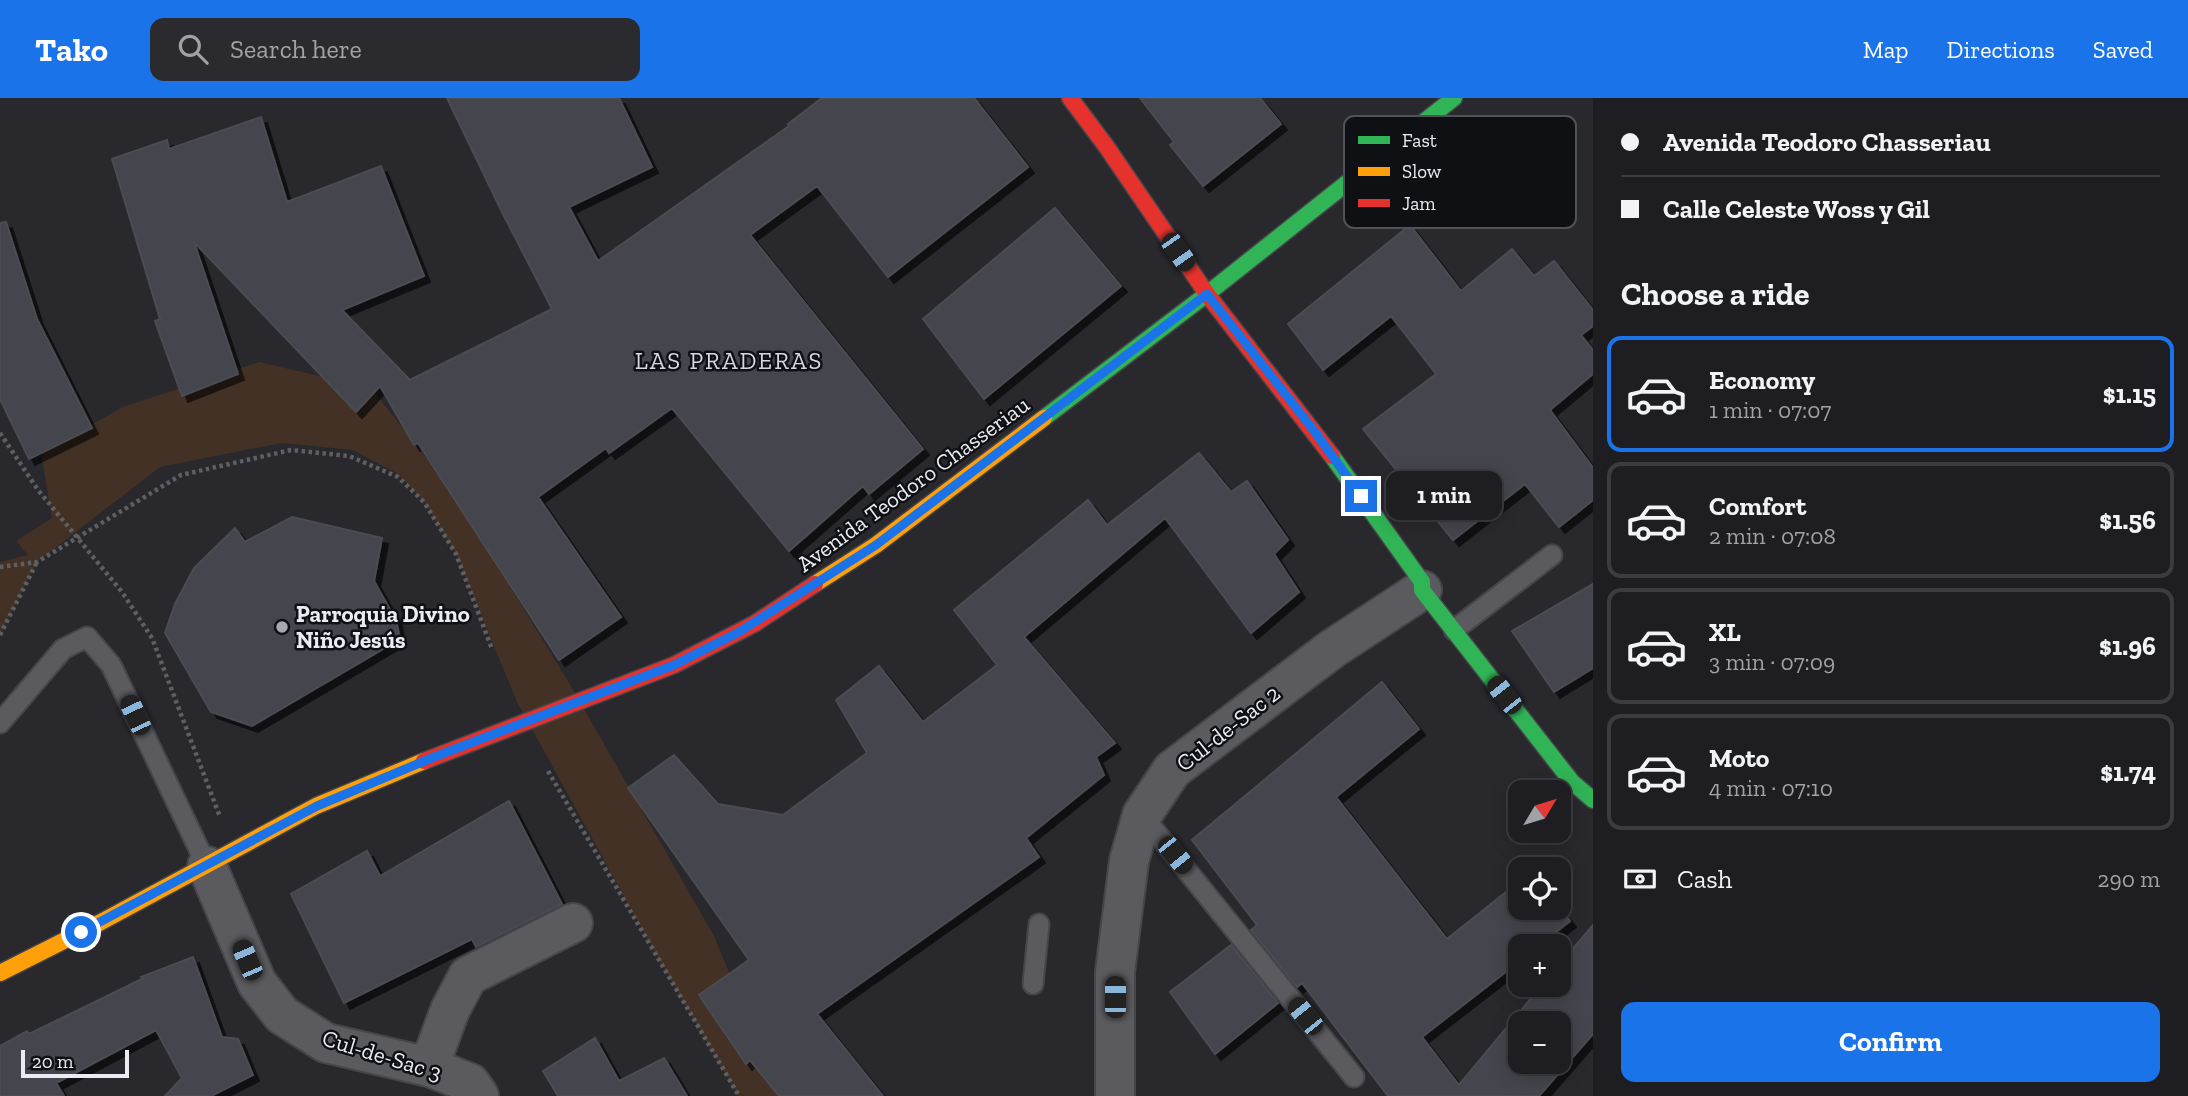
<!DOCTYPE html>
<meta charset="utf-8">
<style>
body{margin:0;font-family:"Zilla Slab",serif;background:#2b2b2f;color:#f1f3f6;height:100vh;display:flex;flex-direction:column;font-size:26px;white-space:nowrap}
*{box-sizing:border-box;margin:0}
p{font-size:23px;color:#a1a2a5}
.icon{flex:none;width:38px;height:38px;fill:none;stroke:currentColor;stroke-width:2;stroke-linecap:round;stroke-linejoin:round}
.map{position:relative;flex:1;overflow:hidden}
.details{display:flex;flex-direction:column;background:#1e1e22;width:595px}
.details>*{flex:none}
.banner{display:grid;align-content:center;height:154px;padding:0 28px;background:#1e1e22}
.needle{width:46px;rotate:52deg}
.tools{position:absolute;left:1508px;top:682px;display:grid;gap:14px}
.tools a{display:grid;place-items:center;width:63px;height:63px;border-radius:14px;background:#1e1e22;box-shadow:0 4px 18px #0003,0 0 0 2px #3c3c40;font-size:35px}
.scale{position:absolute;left:21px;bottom:18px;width:108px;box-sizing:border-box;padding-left:7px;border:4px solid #ebecf3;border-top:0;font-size:19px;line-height:24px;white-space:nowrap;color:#ebecf3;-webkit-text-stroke:5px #0f1014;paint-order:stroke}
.end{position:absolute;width:32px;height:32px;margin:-16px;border:9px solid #1a73e8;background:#fff;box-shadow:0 0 0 4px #fff}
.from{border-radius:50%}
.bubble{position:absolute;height:49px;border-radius:14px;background:#1e1e22;box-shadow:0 4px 18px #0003,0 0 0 2px #3c3c40;font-size:23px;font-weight:700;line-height:49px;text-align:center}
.car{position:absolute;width:21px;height:42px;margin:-21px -10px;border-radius:9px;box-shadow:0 0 5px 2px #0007;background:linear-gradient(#222 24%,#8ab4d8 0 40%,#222 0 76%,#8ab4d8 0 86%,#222 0)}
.banner b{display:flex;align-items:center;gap:24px;height:66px;font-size:26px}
.banner b+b{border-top:2px solid #3c3c40}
.banner i{width:18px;height:18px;background:#f1f3f6}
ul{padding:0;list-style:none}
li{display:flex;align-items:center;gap:21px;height:116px;margin:0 14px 10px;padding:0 14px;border:4px solid #3c3c40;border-radius:14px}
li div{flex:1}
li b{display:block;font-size:26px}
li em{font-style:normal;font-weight:700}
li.current{border-color:#1a73e8}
li>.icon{width:63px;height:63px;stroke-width:1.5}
h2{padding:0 28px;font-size:32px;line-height:84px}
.pay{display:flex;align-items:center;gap:18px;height:77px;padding:0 28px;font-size:26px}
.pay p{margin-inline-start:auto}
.action{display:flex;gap:14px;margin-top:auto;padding:14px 28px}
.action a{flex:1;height:80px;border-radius:14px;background:#1a73e8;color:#fff;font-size:28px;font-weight:700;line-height:80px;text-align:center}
header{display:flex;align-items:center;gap:42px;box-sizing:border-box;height:98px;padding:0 35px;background:#1a73e8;color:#fff}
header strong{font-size:33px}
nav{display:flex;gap:38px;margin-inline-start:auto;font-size:24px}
.search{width:490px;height:63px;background:#2b2b2f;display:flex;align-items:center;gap:18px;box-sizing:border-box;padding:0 24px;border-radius:14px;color:#a1a2a5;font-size:26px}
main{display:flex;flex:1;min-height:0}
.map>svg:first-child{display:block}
</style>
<header>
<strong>Tako</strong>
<div class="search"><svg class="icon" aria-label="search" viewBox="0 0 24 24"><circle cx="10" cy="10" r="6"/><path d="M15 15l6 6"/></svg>Search here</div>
<nav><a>Map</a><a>Directions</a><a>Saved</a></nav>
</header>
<main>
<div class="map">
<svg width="1593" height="998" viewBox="0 0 1593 998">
<defs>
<filter id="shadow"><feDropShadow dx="6" dy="6" stdDeviation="0" flood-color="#0009"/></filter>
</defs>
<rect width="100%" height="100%" fill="#28282d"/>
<!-- green -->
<path fill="#433125" d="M 259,264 L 371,290 L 425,358 L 480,440 L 568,583 L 714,838 L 767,965 L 792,998 L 738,998 L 658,860 L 517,604 L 456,456 L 424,404 L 398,376 L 353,352 L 282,345 L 160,369 L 37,464 L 0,537 L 0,464 L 28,457 L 16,443 L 52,420 L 41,355 L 123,309 Z"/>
<!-- building -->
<path fill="#44444d" stroke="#4c4c51" stroke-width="2" fill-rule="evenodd" filter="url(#shadow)" d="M 447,0 L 619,0 L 652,69 L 569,109 L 598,163 L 789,28 L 788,26 L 822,0 L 974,0 L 1028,69 L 888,179 L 817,88 L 750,137 L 923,351 L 869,396 L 863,388 L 789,453 L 672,310 L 609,355 L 606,350 L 538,399 L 621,519 L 559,562 L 418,345 L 414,347 L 380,288 L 356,314 L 194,144 L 238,276 L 182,298 L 155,223 L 160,221 L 112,61 L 167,42 L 169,51 L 261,19 L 287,104 L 381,68 L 424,178 L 342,212 L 410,282 L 552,211 L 502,114 Z
M 1140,0 L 1260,0 L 1281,26 L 1203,88 L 1170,47 L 1174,44 Z
M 1055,110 L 1121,188 L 984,301 L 923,221 Z
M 6,124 L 37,221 L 92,330 L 29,361 L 0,301 L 0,125 Z
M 1410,127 L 1461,193 L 1512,151 L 1534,178 L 1554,163 L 1593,212 L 1593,228 L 1581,237 L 1593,252 L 1593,276 L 1550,312 L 1593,370 L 1593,402 L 1559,429 L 1525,386 L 1453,442 L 1363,331 L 1436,276 L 1391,218 L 1323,272 L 1288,226 Z
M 1199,355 L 1231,394 L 1247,383 L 1288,442 L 1274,456 L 1299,494 L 1251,535 L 1165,420 L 1024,539 L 1115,645 L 1096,659 L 1104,677 L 1026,740 L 1039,759 L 817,916 L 883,998 L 779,998 L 750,962 L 746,966 L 699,897 L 749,862 L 628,690 L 674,657 L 718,706 L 783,717 L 867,655 L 836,602 L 879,568 L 923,624 L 997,567 L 954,512 L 1088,402 L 1107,427 Z
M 292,419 L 382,440 L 374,483 L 396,522 L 400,541 L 252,628 L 211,614 L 165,535 L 175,506 L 194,470 L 235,430 L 245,444 Z
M 1593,486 L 1593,570 L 1554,594 L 1512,533 Z
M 1382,584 L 1419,631 L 1336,699 L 1447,841 L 1521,782 L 1521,810 L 1559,809 L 1570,823 L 1537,849 L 1521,849 L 1521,862 L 1422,939 L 1459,987 L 1542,887 L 1559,887 L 1559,867 L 1593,827 L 1593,936 L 1539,998 L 1388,998 L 1302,885 L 1297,889 L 1251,832 L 1257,827 L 1192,742 ZM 1521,926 L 1559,926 L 1559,964 L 1521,964 Z
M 509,703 L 562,806 L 476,849 L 472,841 L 344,905 L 291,796 L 367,753 L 380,778 Z
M 1231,847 L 1278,905 L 1215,956 L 1170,894 Z
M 193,859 L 222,939 L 238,941 L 253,977 L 211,998 L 165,998 L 182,980 L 156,932 L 56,985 L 64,998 L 0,998 L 0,948 L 27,933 L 29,936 L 142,881 L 141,879 Z
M 595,940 L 619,983 L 664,960 L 687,998 L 558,998 L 543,973 Z"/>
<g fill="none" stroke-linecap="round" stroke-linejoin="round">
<defs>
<path id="lane" d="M 1454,532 L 1552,457
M 0,625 L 63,551 L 87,539 L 111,567 L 207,768
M 1142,717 L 1354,979
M 1033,886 L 1039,826"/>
<path id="street" d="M 207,768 L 257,885 L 282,917 L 326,945 L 429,969 L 470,985 L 479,998
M 429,969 L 450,912 L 468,878 L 573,825
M 1115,998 L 1115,874 L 1129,763 L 1142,717 L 1172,672 L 1332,551 L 1422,492"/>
<path id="fast" d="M 1044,320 L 1207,196 L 1454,0
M 1332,358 L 1422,484 L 1422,492 L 1572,684 L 1593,702"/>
<path id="slow" d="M 815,486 L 876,447 L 1044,320
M 0,875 L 101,824 L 316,708 L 424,663"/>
<path id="jam" d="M 1070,0 L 1106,48 L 1207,196 L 1332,358
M 424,663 L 674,567 L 754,526 L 815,486"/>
</defs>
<!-- lane casing -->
<use href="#lane" stroke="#45464a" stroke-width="23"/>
<!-- street casing -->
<use href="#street" stroke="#45464a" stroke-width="42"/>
<!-- fast casing -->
<use href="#fast" stroke="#45464a" stroke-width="19"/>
<!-- slow casing -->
<use href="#slow" stroke="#45464a" stroke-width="19"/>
<!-- jam casing -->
<use href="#jam" stroke="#45464a" stroke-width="19"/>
<!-- path -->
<path stroke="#5e5f63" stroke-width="4.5" stroke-dasharray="3.5 3.5" stroke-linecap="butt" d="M 0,335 L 38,392 L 122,494 L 152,540 L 220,719
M 0,469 L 37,464 L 181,377 L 291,352 L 349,358 L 398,379 L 424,404 L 456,456 L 492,551
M 0,537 L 37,464
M 548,673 L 739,998"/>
<!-- lane -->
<use href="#lane" stroke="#5b5b5f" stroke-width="19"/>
<!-- street -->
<use href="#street" stroke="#5b5b5f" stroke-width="38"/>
<!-- fast -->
<use href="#fast" stroke="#30b455" stroke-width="16"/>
<!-- slow -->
<use href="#slow" stroke="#ff9f0a" stroke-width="16"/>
<!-- jam -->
<use href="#jam" stroke="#e5322d" stroke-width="16"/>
</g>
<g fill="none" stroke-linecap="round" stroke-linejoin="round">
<!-- route -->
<path stroke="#1a73e8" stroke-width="9" d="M 81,834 L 317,708 L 434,659 L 674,567 L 739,534 L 876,447 L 1207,196 L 1315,334 L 1361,398"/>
</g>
<!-- markers -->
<circle fill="#a7a7ae" stroke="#0f1014" stroke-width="2.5" cx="282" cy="529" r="7"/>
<g text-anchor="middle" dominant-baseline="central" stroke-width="5" stroke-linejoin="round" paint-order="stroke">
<!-- street labels -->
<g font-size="23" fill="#ebecf3" stroke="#0f1014">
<text transform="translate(913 386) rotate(-36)">Avenida Teodoro Chasseriau</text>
<text transform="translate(1228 630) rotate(-38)">Cul-de-Sac 2</text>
<text transform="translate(382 957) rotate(17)">Cul-de-Sac 3</text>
</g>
<!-- poi labels -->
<g font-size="23" font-weight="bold" fill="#ebecf3" stroke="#0f1014" text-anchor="start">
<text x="296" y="516">Parroquia Divino<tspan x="296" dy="26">Niño Jesús</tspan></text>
</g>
<!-- neighbourhood labels -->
<g font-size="24" letter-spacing="2" fill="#d4d7e4" stroke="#0f1014">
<text x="729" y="262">LAS PRADERAS</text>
</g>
</g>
<!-- legend -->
<rect x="1344" y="18" width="232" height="112" rx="10" fill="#0f1014" stroke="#515257" stroke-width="2"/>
<rect x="1358" y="38" width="32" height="8" fill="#30b455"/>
<rect x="1358" y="69" width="32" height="9" fill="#ff9f0a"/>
<rect x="1358" y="101" width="32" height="8" fill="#e5322d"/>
<g font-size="19" fill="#ebecf3">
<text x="1402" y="49">Fast</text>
<text x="1402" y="80">Slow</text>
<text x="1402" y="112">Jam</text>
</g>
</svg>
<div class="tools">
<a><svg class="needle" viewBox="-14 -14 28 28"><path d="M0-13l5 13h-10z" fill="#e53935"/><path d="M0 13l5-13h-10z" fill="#a1a2a5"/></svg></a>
<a><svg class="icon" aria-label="locate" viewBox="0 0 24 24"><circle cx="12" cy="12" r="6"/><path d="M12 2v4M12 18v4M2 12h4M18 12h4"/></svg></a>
<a>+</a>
<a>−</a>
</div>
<div class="scale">20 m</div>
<i class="end from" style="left:81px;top:834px"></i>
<i class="end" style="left:1361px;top:398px"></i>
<div class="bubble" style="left:1386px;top:373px;width:116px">1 min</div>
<i class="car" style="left:1178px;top:154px;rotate:145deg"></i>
<i class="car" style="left:1504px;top:597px;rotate:322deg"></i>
<i class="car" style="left:135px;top:617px;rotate:335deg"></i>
<i class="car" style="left:1175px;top:757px;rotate:141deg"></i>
<i class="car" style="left:247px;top:862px;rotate:337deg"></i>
<i class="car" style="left:1115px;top:899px;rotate:0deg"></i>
<i class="car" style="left:1305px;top:918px;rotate:321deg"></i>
</div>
<section class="details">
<div class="banner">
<b><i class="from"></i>Avenida Teodoro Chasseriau</b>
<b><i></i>Calle Celeste Woss y Gil</b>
</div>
<h2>Choose a ride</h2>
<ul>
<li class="current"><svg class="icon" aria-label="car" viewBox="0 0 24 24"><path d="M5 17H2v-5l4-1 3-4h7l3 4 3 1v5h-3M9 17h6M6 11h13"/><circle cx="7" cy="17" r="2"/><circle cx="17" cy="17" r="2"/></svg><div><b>Economy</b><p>1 min · 07:07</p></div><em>$1.15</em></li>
<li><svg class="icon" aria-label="car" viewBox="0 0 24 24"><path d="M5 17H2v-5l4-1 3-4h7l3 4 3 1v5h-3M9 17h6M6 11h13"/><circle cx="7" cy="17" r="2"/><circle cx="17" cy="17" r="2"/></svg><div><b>Comfort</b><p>2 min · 07:08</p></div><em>$1.56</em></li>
<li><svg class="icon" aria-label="car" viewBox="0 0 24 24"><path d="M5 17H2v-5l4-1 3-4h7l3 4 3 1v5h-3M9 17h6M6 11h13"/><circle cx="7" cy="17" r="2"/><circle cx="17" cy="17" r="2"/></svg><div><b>XL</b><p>3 min · 07:09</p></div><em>$1.96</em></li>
<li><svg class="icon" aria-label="car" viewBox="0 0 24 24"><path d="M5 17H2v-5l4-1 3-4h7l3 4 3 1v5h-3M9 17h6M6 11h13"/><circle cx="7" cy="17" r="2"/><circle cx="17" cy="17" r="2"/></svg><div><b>Moto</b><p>4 min · 07:10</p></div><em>$1.74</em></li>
</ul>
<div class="pay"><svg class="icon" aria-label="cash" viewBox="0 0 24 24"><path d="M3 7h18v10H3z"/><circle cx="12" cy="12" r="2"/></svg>Cash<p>290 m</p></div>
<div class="action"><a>Confirm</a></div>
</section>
</main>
